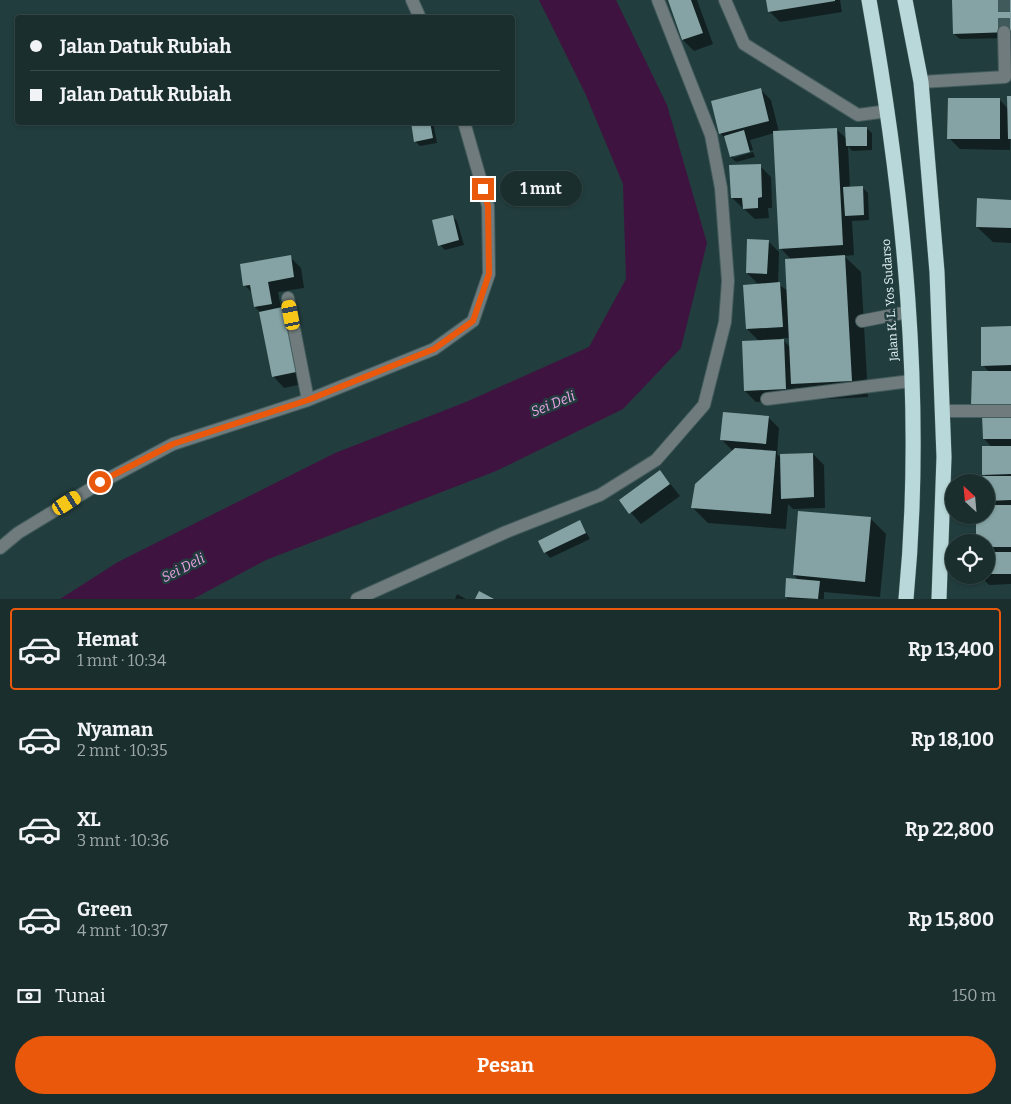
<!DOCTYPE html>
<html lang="id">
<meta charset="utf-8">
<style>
body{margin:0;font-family:Bitter,serif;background:#273a3a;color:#f1f3f6;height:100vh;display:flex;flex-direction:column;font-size:19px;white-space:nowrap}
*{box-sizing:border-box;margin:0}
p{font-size:16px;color:#9fa8aa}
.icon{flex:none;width:28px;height:28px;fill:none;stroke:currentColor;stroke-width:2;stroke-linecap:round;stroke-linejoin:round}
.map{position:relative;height:599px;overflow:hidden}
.drawer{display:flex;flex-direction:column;background:#1a2e2e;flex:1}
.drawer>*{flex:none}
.guide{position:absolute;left:15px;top:15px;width:500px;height:110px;border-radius:5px;box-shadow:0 1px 4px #0004,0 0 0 1px #384a4a;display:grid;align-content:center;height:110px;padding:0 15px;background:#1a2e2e}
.needle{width:32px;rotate:334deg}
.tools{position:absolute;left:945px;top:474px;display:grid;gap:10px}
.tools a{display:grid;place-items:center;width:50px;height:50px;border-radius:50%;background:#1a2e2e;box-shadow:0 1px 4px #0004,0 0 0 1px #384a4a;font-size:25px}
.end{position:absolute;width:22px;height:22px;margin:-11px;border:6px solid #ea580c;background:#fff;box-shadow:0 0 0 2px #fff}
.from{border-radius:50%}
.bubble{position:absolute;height:35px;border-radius:18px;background:#1a2e2e;box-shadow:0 1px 4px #0004,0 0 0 1px #384a4a;font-size:16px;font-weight:700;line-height:35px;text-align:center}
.car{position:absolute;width:15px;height:30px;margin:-15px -8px;border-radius:6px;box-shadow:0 0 4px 1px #0007;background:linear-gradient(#f5c518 24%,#345 0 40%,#f5c518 0 76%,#345 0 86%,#f5c518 0)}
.guide b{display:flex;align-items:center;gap:18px;height:48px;font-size:19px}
.guide b+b{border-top:1px solid #384a4a}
.guide i{width:12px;height:12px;background:#f1f3f6}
ul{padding:9px 0 0;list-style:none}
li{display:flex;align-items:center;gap:15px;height:82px;margin:0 10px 8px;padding:0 5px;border:2px solid transparent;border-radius:5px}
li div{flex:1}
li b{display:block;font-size:19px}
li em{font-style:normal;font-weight:700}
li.on{border-color:#ea580c}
li>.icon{width:45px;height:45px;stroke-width:1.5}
.pay{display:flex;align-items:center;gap:12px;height:55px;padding:0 15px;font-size:19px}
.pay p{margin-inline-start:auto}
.action{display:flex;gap:10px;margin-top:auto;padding:10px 15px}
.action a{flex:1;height:58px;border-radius:30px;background:#ea580c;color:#fff;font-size:20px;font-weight:700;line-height:58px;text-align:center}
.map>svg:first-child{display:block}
</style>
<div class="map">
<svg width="1011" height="599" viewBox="0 0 1011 599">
<rect width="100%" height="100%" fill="#223d3e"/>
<!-- water -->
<path fill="#3f133f" d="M 539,0 L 616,0 L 667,105 L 707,243 L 681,348 L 623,409 L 496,471 L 266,560 L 193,599 L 60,599 L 118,562 L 335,453 L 466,402 L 589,347 L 626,279 L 623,184 L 585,93 Z"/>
<!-- shadow -->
<path fill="#0007" fill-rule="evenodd" d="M 669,0 L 697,0 L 713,44 L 694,51 L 683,40 Z
M 767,0 L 840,0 L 842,12 L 780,22 L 769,11 Z
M 953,0 L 1011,0 L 1011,38 L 960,39 L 954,34 Z
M 760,89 L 771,100 L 779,132 L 836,129 L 847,139 L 866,128 L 872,133 L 872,150 L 852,151 L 848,146 L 850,188 L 862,187 L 868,193 L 869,220 L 852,221 L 854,255 L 844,256 L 861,272 L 868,397 L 808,400 L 796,387 L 796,399 L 756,402 L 745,391 L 760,342 L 747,329 L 759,285 L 747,273 L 768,241 L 779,252 L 778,284 L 788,291 L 792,260 L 780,248 L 774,133 L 750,140 L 753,150 L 733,155 L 733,158 L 753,152 L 755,157 L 736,162 L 731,157 L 726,139 L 720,133 ZM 781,338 L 790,338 L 791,348 Z
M 1011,97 L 1010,150 L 960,149 L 949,138 L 1000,100 L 1008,109 Z
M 412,122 L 433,122 L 437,143 L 420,146 L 415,141 Z
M 760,166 L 771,177 L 772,208 L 768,208 L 769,218 L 755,219 L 732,198 Z
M 1011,201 L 1011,243 L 993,242 L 977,227 Z
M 452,216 L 457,221 L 464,245 L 445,250 L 440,245 Z
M 290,257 L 301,268 L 304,288 L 278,292 L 281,308 L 311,382 L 284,388 L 274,377 L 260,312 L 255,307 L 253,293 L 244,285 Z
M 1011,327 L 1011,584 L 989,585 L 980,575 L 986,575 L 986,542 L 977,542 L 977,515 L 986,515 L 986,482 L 980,482 L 980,477 L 987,477 L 984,474 L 993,448 L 984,439 L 989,372 L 983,365 Z
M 768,417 L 779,428 L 777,454 L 781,458 L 813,454 L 824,465 L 825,508 L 793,509 L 788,504 L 786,529 L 708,523 L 692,507 L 733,451 L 722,440 Z
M 660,471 L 680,496 L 641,524 L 620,500 Z
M 870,518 L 886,534 L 880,597 L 824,592 L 824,599 L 788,599 L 786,597 L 800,581 L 794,575 Z
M 580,522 L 590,539 L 550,558 L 545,552 Z
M 457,594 L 466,599 L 455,599 Z"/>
<!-- building -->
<path fill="#85a3a4" d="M 668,0 L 691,0 L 703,33 L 682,40 Z
M 766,0 L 835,0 L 835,1 L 768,12 Z
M 952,0 L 1011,0 L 1011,32 L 953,34 Z
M 761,88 L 769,121 L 719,134 L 711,101 Z
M 1007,96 L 1011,96 L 1011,139 L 1008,139 Z
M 948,98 L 1000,98 L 1000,139 L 947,139 Z
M 411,122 L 430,122 L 433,138 L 414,142 Z
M 845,127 L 867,127 L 867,146 L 846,146 Z
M 837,128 L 843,245 L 779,249 L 773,131 Z
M 744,130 L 750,152 L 730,157 L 724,136 Z
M 761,164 L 762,197 L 758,198 L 758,208 L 743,209 L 742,198 L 731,198 L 729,165 Z
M 863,186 L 864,215 L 845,216 L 843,187 Z
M 977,198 L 1011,200 L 1011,228 L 976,227 Z
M 453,215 L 459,240 L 438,246 L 432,220 Z
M 747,239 L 769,240 L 767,274 L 746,273 Z
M 291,255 L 294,277 L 268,282 L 272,304 L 254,307 L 250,285 L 243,286 L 240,264 Z
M 845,255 L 852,381 L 791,384 L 785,259 Z
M 780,282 L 783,327 L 746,329 L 743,285 Z
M 287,306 L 301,371 L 272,377 L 259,312 Z
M 1011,326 L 1011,365 L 981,366 L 981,327 Z
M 784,339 L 786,389 L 744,391 L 742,341 Z
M 972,371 L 1011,371 L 1011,405 L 971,405 Z
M 723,412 L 769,416 L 766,444 L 720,440 Z
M 982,415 L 1011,415 L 1011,439 L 983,439 Z
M 982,446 L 1011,446 L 1011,474 L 982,475 Z
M 735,448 L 776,451 L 771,514 L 691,508 L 695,484 Z
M 813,453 L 814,497 L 781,499 L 780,454 Z
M 660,470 L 670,484 L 629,514 L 619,500 Z
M 979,476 L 1011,476 L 1011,500 L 986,501 L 986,482 L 979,482 Z
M 986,505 L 1011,505 L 1011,547 L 986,547 L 986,542 L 976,542 L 976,515 L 986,515 Z
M 798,511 L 871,517 L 865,582 L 793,575 Z
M 580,520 L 586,533 L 544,553 L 538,541 Z
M 986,552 L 1011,552 L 1011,574 L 986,574 Z
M 786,578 L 820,581 L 818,599 L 785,597 Z
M 479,591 L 494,599 L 475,599 Z"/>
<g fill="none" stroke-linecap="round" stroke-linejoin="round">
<!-- minor-tunnel -->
<path stroke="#40595a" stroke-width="12" stroke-dasharray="12 6" stroke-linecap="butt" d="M 1004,0 L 1004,32"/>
<defs>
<path id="minor" d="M 412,0 L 420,18
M 725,0 L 744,44 L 858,115 L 888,111
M 921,82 L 1005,77 L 1004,32
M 288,298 L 308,400
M 862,321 L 908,312
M 767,399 L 911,381
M 943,411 L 1011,411
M 0,548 L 18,533 L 100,483 L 173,444 L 308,400 L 434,349 L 473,321 L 489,274 L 488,206 L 464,122
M 357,599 L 506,532 L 600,495 L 656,460 L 704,405 L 725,322 L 728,281 L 721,188 L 711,135 L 658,0"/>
<path id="highway" d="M 869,0 C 904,196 925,400 906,599
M 905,0 L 921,82 L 937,272 L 944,457 L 939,599"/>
</defs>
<!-- minor casing -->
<use href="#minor" stroke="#425b5c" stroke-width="14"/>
<!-- highway casing -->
<use href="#highway" stroke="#425b5c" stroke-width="16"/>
<!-- minor -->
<use href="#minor" stroke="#6f7b7c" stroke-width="12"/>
<!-- highway -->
<use href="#highway" stroke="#b9d8d9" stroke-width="15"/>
</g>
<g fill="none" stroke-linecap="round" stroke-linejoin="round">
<!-- route -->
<path stroke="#ea580c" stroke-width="6" d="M 100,482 L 173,444 L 308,400 L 434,349 L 473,321 L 489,274 L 488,206 L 483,189"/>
</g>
<g text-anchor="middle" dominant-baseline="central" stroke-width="5" stroke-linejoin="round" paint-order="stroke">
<!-- street labels -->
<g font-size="12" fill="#e8f7f8" stroke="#223d3e">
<text transform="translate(890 300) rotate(-94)">Jalan K. L. Yos Sudarso</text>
</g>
<!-- water labels -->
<g font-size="14" font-style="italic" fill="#eaa3e7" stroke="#223d3e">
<text transform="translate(553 404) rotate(-22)">Sei Deli</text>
<text transform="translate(183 568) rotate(-27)">Sei Deli</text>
</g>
</g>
</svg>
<div class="tools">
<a><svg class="needle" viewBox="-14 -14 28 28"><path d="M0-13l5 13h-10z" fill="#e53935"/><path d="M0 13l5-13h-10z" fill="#9fa8aa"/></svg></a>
<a><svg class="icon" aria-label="locate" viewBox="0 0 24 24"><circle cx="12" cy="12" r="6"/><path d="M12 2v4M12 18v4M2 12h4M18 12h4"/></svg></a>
</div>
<i class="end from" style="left:100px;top:482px"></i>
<i class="end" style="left:483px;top:189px"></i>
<div class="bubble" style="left:500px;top:171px;width:82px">1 mnt</div>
<i class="car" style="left:291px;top:315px;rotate:349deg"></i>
<i class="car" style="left:67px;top:503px;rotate:58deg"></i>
<div class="guide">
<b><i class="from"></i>Jalan Datuk Rubiah</b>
<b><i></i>Jalan Datuk Rubiah</b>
</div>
</div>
<section class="drawer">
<ul>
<li class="on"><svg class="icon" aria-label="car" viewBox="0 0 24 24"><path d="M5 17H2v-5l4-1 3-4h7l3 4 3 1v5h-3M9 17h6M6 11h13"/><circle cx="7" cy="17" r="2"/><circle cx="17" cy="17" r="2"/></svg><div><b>Hemat</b><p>1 mnt · 10:34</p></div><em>Rp 13,400</em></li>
<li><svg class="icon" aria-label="car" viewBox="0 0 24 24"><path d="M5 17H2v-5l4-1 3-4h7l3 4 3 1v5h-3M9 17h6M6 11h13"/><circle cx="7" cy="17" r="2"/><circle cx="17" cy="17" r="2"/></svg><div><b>Nyaman</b><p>2 mnt · 10:35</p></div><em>Rp 18,100</em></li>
<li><svg class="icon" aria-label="car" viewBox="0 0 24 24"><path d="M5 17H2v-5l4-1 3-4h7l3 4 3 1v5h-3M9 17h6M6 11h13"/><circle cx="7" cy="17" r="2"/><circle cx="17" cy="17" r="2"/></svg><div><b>XL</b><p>3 mnt · 10:36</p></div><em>Rp 22,800</em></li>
<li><svg class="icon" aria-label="car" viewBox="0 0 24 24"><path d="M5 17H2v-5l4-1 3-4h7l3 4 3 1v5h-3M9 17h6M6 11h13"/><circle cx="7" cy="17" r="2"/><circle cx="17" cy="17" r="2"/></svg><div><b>Green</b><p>4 mnt · 10:37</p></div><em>Rp 15,800</em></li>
</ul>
<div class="pay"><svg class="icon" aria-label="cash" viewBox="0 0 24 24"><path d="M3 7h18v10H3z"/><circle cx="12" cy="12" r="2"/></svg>Tunai<p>150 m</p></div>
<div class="action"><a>Pesan</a></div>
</section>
